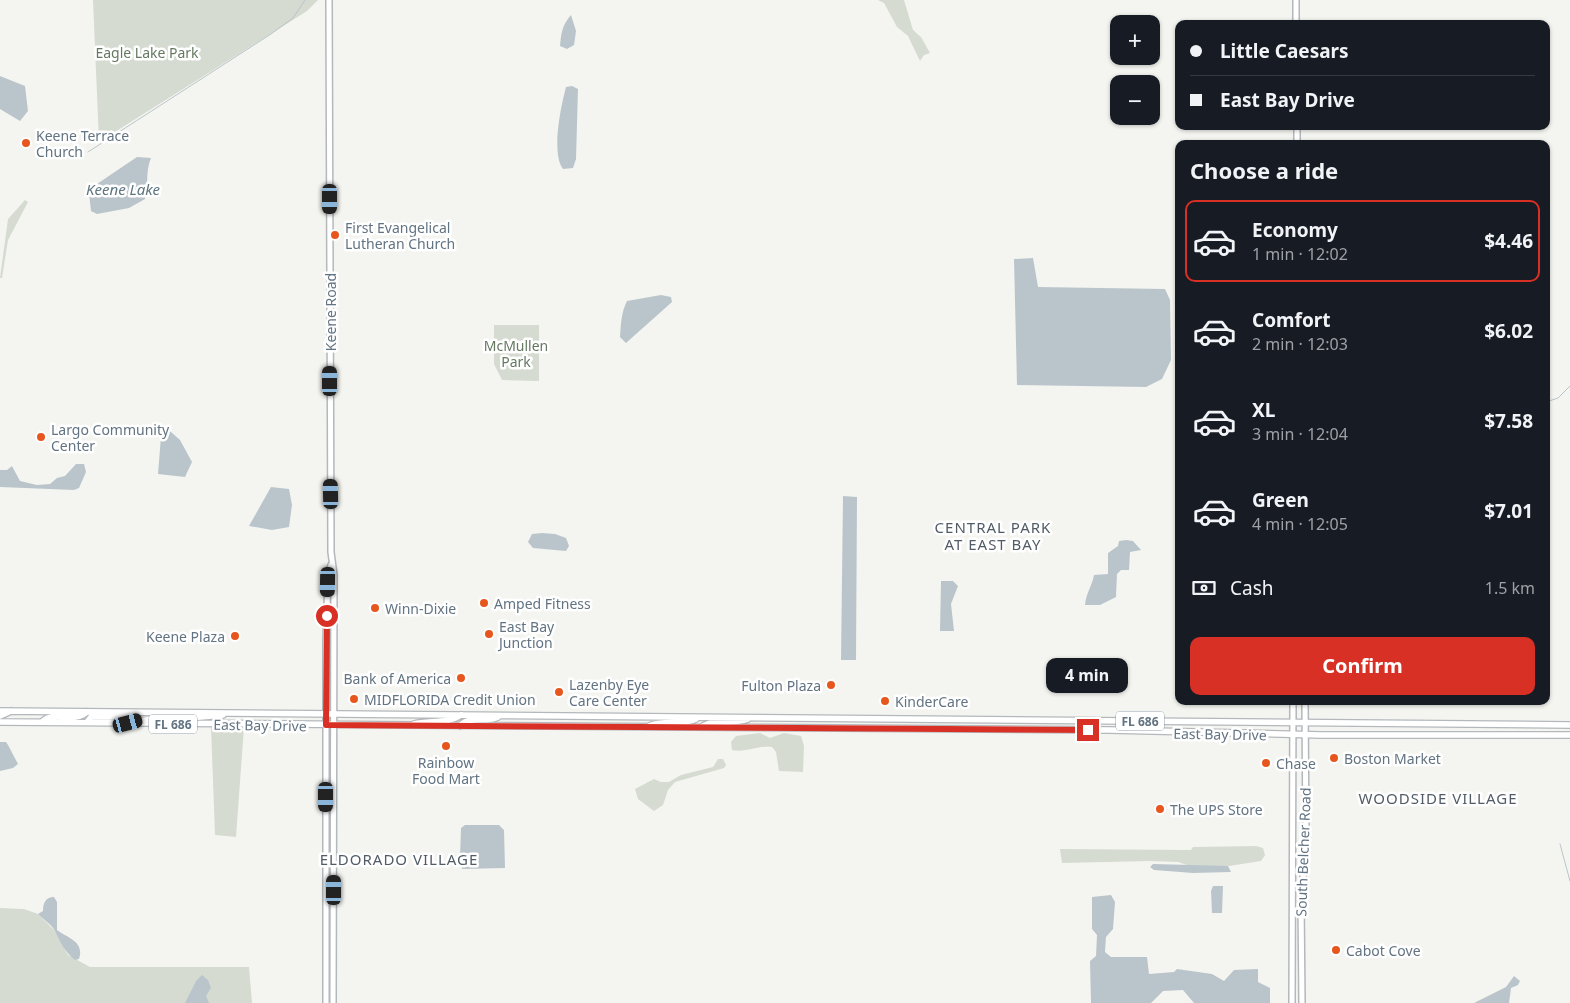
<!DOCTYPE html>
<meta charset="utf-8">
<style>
body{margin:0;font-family:"Noto Sans",sans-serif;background:#20242c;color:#f1f3f6;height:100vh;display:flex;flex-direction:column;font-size:19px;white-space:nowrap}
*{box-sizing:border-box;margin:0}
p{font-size:16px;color:#9ea1a6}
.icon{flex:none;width:28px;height:28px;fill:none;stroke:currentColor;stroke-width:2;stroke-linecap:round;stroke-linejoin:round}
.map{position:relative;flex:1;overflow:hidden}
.sheet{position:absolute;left:1175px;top:140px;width:375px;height:565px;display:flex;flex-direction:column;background:#171b24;border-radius:10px;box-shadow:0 1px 4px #0004}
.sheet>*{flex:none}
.top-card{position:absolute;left:1175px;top:20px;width:375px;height:110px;border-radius:10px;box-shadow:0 1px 4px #0004;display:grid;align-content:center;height:110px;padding:0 15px;background:#171b24}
.tools{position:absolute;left:1110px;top:15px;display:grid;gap:10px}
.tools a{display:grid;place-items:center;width:50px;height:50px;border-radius:10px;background:#171b24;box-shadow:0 1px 4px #0004;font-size:25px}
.end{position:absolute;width:22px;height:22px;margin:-11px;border:6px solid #d93025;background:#fff;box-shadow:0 0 0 2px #fff}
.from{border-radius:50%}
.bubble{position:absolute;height:35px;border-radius:10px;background:#171b24;box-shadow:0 1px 4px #0004;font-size:16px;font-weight:700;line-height:35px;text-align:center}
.car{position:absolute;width:15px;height:30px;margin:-15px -8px;border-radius:6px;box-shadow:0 0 4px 1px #0007;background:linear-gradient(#222 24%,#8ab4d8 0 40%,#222 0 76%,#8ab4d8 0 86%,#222 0)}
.top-card b{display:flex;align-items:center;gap:18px;height:48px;font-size:19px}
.top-card b+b{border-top:1px solid #363941}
.top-card i{width:12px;height:12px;background:#f1f3f6}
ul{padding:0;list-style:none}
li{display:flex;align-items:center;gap:15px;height:82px;margin:0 10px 8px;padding:0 5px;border:2px solid transparent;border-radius:10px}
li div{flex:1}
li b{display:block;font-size:19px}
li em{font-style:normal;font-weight:700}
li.on{border-color:#d93025}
li>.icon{width:45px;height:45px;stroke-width:1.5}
h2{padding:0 15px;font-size:22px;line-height:60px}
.pay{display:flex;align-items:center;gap:12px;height:55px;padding:0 15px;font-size:19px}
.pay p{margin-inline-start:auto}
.button{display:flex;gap:10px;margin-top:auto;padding:10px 15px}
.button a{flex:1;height:58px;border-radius:10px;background:#d93025;color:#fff;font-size:20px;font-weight:700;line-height:58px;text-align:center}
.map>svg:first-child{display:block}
</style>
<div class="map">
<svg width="1570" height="1003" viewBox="0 0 1570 1003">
<rect width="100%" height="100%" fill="#f4f5f0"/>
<!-- green -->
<path fill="#d5dbd1" d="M 93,0 L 318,0 L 307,11 L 99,142 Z
M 878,0 L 904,0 L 913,30 L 921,37 L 930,53 L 924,55 L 920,61 L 908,36 L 897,27 L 884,3 Z
M 25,200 L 28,202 L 8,240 L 2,278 L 0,278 L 8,219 Z
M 494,325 L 539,325 L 539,381 L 502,380 L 494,364 Z
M 211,727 L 244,727 L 236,837 L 215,835 Z
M 760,733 L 770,738 L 784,733 L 801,736 L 804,746 L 803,772 L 779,771 L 776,752 L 772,747 C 758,745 747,753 732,750 L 731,742 L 736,736 Z
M 718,759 L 723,759 L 726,765 L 724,768 L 675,782 L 668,790 L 663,805 L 654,811 L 638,799 L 635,789 L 654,779 L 661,782 L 669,782 L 681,775 L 713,767 Z
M 1256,846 L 1263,848 L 1265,855 L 1261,861 L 1229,866 L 1190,866 L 1178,862 L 1150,861 L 1062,863 L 1060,849 L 1191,850 L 1193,847 Z
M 0,908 L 24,909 L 38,914 L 55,931 L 68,955 L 90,967 L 249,967 L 252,1003 L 0,1003 Z"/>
<!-- water -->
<path fill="#bac5cb" d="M 571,15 L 576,31 L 574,45 L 567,49 L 560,46 C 561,34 562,25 571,15 Z
M 0,76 L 25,86 L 28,111 L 20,121 L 0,109 Z
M 572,86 L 578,89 L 576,159 L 573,168 L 563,169 C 551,153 561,106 566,87 Z
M 137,157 L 151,158 C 145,172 149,185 145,199 L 129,208 L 97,214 L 91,211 L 89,193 L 91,188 Z
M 1033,258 L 1038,287 L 1165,289 L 1170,300 L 1171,360 L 1162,379 L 1146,387 L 1017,385 L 1014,259 Z
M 661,295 L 671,297 L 672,302 L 626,343 L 620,337 C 621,324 621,313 627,301 Z
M 162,424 L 180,440 L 192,462 L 185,477 L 158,474 Z
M 76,464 L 84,464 L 86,472 L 79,488 L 74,490 L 0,487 L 0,470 L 7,470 L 12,466 L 20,481 L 37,485 L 50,484 L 57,478 L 65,476 Z
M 271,487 L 289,489 L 292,505 L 289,527 L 272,530 L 249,526 Z
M 843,496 L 857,497 L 856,660 L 841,660 Z
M 542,533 L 555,534 L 566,538 L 569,546 L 566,551 L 533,548 L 528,542 L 532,534 Z
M 1126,540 L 1133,541 L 1141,550 L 1130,552 L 1129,570 L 1121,570 L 1117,574 L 1116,597 L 1100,605 L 1085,605 C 1086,593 1092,586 1094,575 L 1108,574 L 1108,553 L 1118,546 L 1119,541 Z
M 941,581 L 953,581 L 958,586 L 951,604 L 954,631 L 940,631 Z
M 0,742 L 6,742 L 8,745 L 18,764 L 13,768 L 0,771 Z
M 465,825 L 499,825 L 504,830 L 505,868 L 462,869 L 460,858 L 461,828 Z
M 1153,864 L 1228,866 L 1231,872 L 1193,873 L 1154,870 L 1150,867 Z
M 1213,886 L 1223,886 L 1222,913 L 1212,913 L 1211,891 Z
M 1111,895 L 1115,902 L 1113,929 L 1106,937 L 1105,952 L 1111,957 L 1147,957 L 1149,974 L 1174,972 L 1177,969 L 1212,974 L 1224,981 L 1234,970 L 1258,969 L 1258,982 L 1270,988 L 1270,1003 L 1194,1003 L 1183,990 L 1163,991 L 1151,1003 L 1091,1003 L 1090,961 L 1096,956 L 1097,935 L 1092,929 L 1092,897 Z
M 54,897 L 57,902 L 57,930 C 67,938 85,941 79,959 L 75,960 C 65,952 60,942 55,931 C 52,925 43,919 38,914 L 43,911 C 43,904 45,897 54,897 Z
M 202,975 L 208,980 L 211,988 L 206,996 L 209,1003 L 185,1003 L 196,981 Z
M 1514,976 L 1520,981 L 1518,985 L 1511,988 L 1509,1003 L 1474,1003 L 1506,987 Z"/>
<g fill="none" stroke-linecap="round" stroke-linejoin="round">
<!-- stream -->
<path stroke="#bac5cb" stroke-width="1" d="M 88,152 L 271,34 L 293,18 L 305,0
M 1546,402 L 1558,398 L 1570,386
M 1560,844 L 1570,881"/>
<defs>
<path id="secondary" d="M 329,0 L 331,552 L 334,575 L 333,1003
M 1296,0 L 1296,24
M 1297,144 L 1297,126
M 326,1003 L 326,641 L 328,575 L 331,565
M 1292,1003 L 1293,701
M 1302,1003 L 1301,902 L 1306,842 L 1305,701"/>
<path id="primary" d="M 0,711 L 1570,725
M 0,716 L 11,711
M 135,721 L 168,718 L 177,714
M 0,722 L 1109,730 L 1322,735 L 1570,735
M 42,722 C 53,710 74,724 87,712
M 87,722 L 91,717 L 127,717 L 136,714
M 178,724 L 189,718 L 223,715
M 414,724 C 429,720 448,724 461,715
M 460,726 C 468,715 487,723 498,717
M 649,726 C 664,719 681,726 696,719
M 703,726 C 717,718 733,725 748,719"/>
</defs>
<!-- secondary casing -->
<use href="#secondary" stroke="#b3b8bd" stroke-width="8"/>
<!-- primary casing -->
<use href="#primary" stroke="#b4b8bc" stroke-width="8"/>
<!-- secondary -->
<use href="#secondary" stroke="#fff" stroke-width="5"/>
<!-- primary -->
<use href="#primary" stroke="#fff" stroke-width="5.5"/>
</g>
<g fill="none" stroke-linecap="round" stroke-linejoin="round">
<!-- route -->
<path stroke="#d93025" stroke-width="6" d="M 327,616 L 326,725 L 1088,730"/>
</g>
<!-- markers -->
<g fill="#e7561d" stroke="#fff" stroke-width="2">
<circle cx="26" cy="143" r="5"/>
<circle cx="335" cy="235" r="5"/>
<circle cx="41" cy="437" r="5"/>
<circle cx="484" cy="603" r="5"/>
<circle cx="375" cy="608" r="5"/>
<circle cx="489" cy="634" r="5"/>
<circle cx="235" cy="636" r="5"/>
<circle cx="461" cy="678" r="5"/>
<circle cx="831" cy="685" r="5"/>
<circle cx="559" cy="692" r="5"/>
<circle cx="354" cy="699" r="5"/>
<circle cx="885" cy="701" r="5"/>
<circle cx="446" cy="746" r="5"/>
<circle cx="1334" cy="758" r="5"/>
<circle cx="1266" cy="763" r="5"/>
<circle cx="1160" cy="809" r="5"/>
<circle cx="1336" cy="950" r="5"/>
</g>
<g text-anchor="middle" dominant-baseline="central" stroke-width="5" stroke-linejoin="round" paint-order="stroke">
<!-- shield labels -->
<g fill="#fff" stroke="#919da8" stroke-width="1">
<rect x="1116" y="711.5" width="48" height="19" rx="4"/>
<rect x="149" y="714.5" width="48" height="19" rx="4"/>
</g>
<g font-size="12" font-weight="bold" fill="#627382">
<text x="1140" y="721">FL 686</text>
<text x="173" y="724">FL 686</text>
</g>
<!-- park labels -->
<g font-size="14" fill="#657961" stroke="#fff">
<text x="147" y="52">Eagle Lake Park</text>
<text x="516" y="345">McMullen<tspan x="516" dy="16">Park</tspan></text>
</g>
<!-- poi labels -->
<g font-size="14" fill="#627382" stroke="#fff" text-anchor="start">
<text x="36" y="135">Keene Terrace<tspan x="36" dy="16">Church</tspan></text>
<text x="345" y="227">First Evangelical<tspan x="345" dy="16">Lutheran Church</tspan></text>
<text x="51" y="429">Largo Community<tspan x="51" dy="16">Center</tspan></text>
<text x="494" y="603">Amped Fitness</text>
<text x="385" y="608">Winn-Dixie</text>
<text x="499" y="626">East Bay<tspan x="499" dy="16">Junction</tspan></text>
<text x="225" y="636" text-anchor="end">Keene Plaza</text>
<text x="451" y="678" text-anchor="end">Bank of America</text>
<text x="569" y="684">Lazenby Eye<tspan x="569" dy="16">Care Center</tspan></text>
<text x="821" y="685" text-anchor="end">Fulton Plaza</text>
<text x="364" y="699">MIDFLORIDA Credit Union</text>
<text x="895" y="701">KinderCare</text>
<text x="1344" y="758">Boston Market</text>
<text x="446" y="762" text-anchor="middle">Rainbow<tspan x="446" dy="16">Food Mart</tspan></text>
<text x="1276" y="763">Chase</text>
<text x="1170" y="809">The UPS Store</text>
<text x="1346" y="950">Cabot Cove</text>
</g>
<!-- street labels -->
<g font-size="14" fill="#627382" stroke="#fff">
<text transform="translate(330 312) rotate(-90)">Keene Road</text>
<text transform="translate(260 725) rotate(1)">East Bay Drive</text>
<text transform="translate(1220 734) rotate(1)">East Bay Drive</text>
<text transform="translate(1303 852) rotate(-88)">South Belcher Road</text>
</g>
<!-- water labels -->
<g font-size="15" font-style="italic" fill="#5e757f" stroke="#fff">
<text x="123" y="189">Keene Lake</text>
</g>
<!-- neighbourhood labels -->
<g font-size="15" letter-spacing="1" fill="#515c67" stroke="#fff">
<text x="993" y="527">CENTRAL PARK<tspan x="993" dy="17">AT EAST BAY</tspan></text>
<text x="1438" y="798">WOODSIDE VILLAGE</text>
<text x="399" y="859">ELDORADO VILLAGE</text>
</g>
</g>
</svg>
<div class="tools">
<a>+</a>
<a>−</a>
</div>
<i class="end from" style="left:327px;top:616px"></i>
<i class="end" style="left:1088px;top:730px"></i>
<div class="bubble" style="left:1046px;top:658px;width:82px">4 min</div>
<i class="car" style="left:330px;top:199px;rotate:180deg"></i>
<i class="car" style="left:330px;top:381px;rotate:0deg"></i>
<i class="car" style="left:331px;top:494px;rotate:359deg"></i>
<i class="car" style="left:328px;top:582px;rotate:181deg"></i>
<i class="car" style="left:128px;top:723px;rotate:75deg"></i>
<i class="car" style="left:326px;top:797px;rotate:180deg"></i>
<i class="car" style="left:334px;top:890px;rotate:0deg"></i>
<div class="top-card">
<b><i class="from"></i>Little Caesars</b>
<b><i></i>East Bay Drive</b>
</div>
<section class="sheet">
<h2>Choose a ride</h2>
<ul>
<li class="on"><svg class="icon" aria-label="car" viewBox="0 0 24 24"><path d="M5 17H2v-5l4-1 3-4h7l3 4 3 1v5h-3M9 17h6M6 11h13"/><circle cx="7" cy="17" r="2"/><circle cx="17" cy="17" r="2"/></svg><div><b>Economy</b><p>1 min · 12:02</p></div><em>$4.46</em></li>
<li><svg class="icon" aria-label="car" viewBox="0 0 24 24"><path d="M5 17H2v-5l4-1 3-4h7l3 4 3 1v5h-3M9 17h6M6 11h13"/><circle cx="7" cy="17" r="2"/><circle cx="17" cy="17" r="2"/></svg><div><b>Comfort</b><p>2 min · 12:03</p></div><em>$6.02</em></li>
<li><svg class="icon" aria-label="car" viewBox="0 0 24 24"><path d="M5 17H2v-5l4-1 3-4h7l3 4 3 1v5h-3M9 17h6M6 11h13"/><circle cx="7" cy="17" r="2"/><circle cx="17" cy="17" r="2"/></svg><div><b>XL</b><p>3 min · 12:04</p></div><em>$7.58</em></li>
<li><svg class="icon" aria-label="car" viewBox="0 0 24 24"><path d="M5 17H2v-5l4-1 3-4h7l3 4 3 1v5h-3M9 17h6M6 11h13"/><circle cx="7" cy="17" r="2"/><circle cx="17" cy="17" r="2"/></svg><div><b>Green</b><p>4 min · 12:05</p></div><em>$7.01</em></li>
</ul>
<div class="pay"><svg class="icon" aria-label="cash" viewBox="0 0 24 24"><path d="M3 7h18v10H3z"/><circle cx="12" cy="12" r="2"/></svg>Cash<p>1.5 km</p></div>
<div class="button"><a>Confirm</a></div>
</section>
</div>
